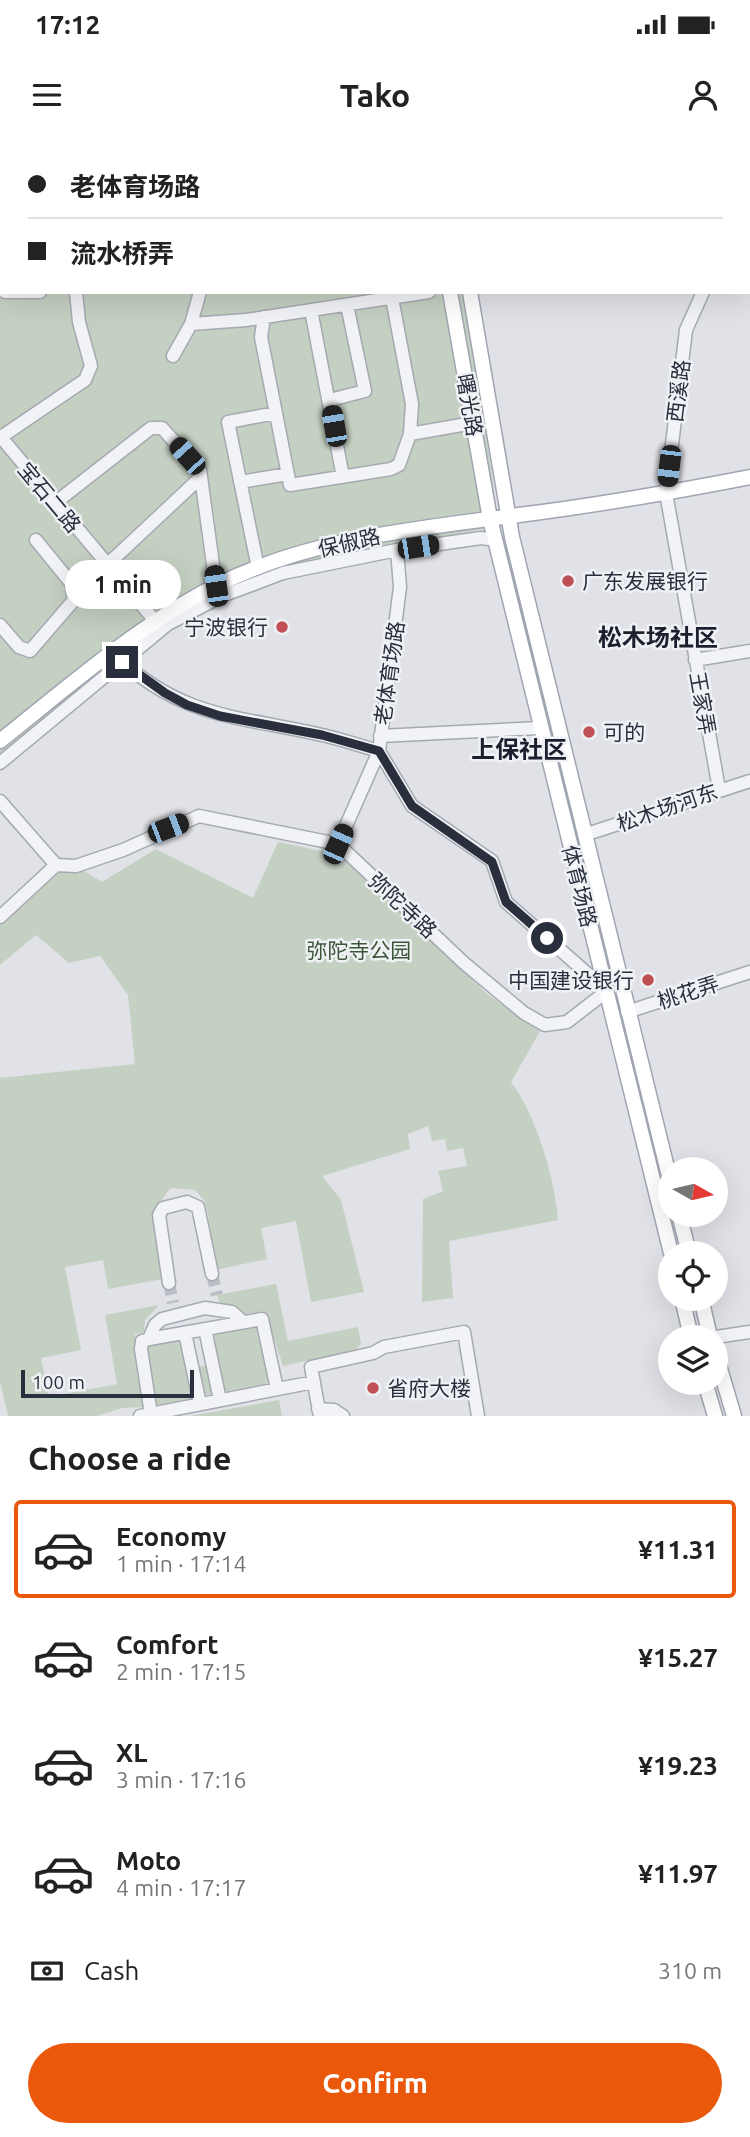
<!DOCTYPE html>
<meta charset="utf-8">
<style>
body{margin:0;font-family:Ubuntu,"Noto Sans SC",sans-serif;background:#f6f6f6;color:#222;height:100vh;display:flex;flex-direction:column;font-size:26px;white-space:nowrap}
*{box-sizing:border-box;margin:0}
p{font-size:23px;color:#767676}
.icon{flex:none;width:38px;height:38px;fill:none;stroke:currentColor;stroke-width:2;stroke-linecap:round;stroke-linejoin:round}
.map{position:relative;height:1276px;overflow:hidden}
.panel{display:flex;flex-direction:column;background:#fff;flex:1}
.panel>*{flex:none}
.guide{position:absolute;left:0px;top:0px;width:751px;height:154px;box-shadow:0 7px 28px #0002;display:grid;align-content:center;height:154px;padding:0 28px;background:#fff}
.needle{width:46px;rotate:98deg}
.buttons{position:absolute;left:658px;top:1017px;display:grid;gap:14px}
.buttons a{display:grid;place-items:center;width:70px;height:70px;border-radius:50%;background:#fff;box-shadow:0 7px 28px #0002;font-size:35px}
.scale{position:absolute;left:21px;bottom:18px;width:173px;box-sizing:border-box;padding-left:7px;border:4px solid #2a2f3d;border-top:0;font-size:19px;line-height:24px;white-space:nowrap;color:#2a2f3d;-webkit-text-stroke:5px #eff1f5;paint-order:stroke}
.end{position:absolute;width:32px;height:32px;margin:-16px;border:9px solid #2a2f3d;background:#fff;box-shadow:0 0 0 4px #fff}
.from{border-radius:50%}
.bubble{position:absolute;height:49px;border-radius:24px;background:#fff;box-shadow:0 7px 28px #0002;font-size:23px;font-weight:700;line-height:49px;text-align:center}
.car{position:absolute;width:21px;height:42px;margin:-21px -10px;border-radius:9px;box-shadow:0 0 5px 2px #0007;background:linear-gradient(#222 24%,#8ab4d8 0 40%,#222 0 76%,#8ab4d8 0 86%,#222 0)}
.guide b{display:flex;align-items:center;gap:24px;height:66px;font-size:26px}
.guide b+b{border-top:2px solid #e0e0e0}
.guide i{width:18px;height:18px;background:#222}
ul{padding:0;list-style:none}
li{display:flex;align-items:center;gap:21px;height:98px;margin:0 14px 10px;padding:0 14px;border:4px solid transparent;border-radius:7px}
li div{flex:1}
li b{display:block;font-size:26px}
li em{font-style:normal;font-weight:700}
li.selected{border-color:#ea580c}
li>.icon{width:63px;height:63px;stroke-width:1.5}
h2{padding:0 28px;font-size:32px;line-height:84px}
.pay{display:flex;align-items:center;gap:18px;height:77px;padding:0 28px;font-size:26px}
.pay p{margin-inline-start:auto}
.action{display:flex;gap:14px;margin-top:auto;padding:14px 28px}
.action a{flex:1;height:80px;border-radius:42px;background:#ea580c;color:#fff;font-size:28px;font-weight:700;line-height:80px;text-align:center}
.status{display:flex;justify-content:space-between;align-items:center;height:49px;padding:0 35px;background:#fff;direction:ltr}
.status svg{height:19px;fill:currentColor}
header{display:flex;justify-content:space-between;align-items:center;height:91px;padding:0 28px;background:#fff;font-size:32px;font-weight:700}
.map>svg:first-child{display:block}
</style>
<div class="status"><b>17:12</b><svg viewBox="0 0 49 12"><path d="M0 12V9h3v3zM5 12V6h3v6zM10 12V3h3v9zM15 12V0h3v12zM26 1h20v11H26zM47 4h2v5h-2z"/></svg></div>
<header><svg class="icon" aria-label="menu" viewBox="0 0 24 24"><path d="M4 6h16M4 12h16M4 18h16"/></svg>Tako<svg class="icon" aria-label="person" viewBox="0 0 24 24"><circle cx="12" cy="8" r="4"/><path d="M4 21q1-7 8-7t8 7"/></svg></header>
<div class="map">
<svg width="750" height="1276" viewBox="0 0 750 1276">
<rect width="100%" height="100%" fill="#e0e2e7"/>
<!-- green -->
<path fill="#c4d0c1" d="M 0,0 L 445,0 L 2,2 L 2,152 L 466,152 L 499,386 L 313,421 L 273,437 L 154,495 L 0,624 Z
M 278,702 L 336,714 L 390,759 L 487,854 L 540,891 L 511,942 C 536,975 555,1039 558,1080 L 449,1101 L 453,1158 L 422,1162 L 423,1059 L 443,1051 L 438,1031 L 467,1026 L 463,1008 L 447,1011 L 445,999 L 432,1001 L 428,986 L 408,994 L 410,1009 L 322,1036 L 341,1060 L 364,1152 L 311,1162 L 296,1081 L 261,1088 L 267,1119 L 216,1130 L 208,1075 L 204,1060 L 195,1050 L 171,1048 C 145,1073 162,1107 168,1138 L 108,1149 L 103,1120 L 65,1127 L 81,1210 L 41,1218 L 49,1257 L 117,1244 L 105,1175 L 159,1165 L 145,1180 L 144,1192 L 135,1194 L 143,1267 L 122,1268 L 97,1276 L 8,1276 L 0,1241 L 0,938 L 135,924 L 128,855 L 100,816 L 69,823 L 36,795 L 0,825 L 0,777 L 56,725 L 42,706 L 102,742 L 156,709 L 253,758 Z
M 276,1144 L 288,1201 L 358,1187 L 361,1204 L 355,1210 L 283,1226 L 265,1171 L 247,1174 L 220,1163 L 217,1155 Z
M 258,1185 L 270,1243 L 223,1252 L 212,1194 Z
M 181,1201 L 192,1260 L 155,1266 L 147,1205 Z
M 207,1225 L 213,1254 L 202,1255 L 198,1227 Z
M 279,1260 L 282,1276 L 190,1276 Z"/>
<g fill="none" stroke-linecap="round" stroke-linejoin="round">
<!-- minor-tunnel -->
<path stroke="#bcbec5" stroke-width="12" stroke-dasharray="12 6" stroke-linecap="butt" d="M 212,1134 L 217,1155
M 169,1143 L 173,1163"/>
<defs>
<path id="minor" d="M 66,0 L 67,2
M 133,0 L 133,2
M 218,0 L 218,2
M 387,0 L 388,2
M 277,2 L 278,0
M 332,2 L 333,0
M 749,104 L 750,103
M 5,152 L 40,152
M 703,152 L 686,190 L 666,353 L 719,649
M 311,170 L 343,337
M 264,177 L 261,197 L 290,345 L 391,329 L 399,325 L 410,294 L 412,264 L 392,158
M 191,184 L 200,152
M 173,216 L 191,184 L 246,180 L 429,152
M 330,260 L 365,251 L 347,165
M 410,294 L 473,283
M 0,296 L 155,481
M 1,297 L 85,240 L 91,226 L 79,182 L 76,152
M 240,342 L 288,334
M 55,363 L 151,288 L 162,288 L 200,330 L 216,446
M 107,425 L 201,337
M 258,428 L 228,282 L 276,273
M 0,485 L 19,507 L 30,511 L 74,460 L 71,443 L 36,400
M 116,516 C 183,579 239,576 322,595 C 341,599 360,606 379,611 L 338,704
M 695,520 L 750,511
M 380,596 L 540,588
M 0,623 L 168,484 L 222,456 L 283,433 L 397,410 L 481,398 L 496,400
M 0,661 L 56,725 L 0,777
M 584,695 L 750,641
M 56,725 L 76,726 L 123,710 L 199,676 L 338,704 L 464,823 L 524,873 L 545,885 L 567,882 L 607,851 L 506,762 L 492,721 L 412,666 L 379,611 L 400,447 L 397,410
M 627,872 L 750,832
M 169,1143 L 159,1075 L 163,1068 L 187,1062 L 198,1067 L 212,1134
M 205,1189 L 220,1260
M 185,1193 L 200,1264
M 716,1197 L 750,1192
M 149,1199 L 155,1185 L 162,1179 L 205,1168 L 232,1172 L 243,1182
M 318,1269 L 334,1270 L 343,1276
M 151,1274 L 141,1209 L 142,1201 L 149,1199 L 262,1179 L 277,1249
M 140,1276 L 314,1242
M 320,1276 L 311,1227 L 373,1213 L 384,1207 L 464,1192 L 478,1276"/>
<path id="major" d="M 422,0 L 423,2
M 444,0 L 445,2
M 450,152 L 490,379 L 671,1113
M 470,152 L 512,397 L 670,1040
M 0,601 C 69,546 136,487 215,446 C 310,398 416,389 519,375 C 597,365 673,352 750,337
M 679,1074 L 689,1113
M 682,1158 L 691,1197
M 701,1158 L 710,1197
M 716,1215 L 734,1276
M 705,1242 L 715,1276"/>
</defs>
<!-- minor casing -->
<use href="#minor" stroke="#a6a9b1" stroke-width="15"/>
<!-- major casing -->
<use href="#major" stroke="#a0a5b2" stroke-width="17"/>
<!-- minor -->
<use href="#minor" stroke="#f2f3f6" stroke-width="12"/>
<!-- major -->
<use href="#major" stroke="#fff" stroke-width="14"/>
</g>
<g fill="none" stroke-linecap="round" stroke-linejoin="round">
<!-- route -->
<path stroke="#2a2f3d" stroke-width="9" d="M 122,522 L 165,553 L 187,565 L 220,576 L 322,595 L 379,611 L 412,666 L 492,722 L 506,762 L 547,798"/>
</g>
<!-- markers -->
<g fill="#c15055" stroke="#eff1f5" stroke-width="2.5">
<circle cx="568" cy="441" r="7"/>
<circle cx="282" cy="487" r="7"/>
<circle cx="589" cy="592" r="7"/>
<circle cx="648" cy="840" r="7"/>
<circle cx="373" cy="1248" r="7"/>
</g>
<g text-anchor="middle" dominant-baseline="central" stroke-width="5" stroke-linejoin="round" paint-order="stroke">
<!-- street labels -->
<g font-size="21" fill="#2a2f3d" stroke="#eff1f5">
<text transform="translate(678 251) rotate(-83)">西溪路</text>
<text transform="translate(470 265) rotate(80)">曙光路</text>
<text transform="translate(50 357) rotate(50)">宝石二路</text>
<text transform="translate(349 402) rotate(-13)">保俶路</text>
<text transform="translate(389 533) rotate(-82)">老体育场路</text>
<text transform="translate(703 563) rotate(80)">王家弄</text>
<text transform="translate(667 667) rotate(-19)">松木场河东</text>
<text transform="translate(580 746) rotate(76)">体育场路</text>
<text transform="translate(403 765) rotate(43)">弥陀寺路</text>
<text transform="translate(688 852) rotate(-18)">桃花弄</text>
</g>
<!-- poi labels -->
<g font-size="21" fill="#2a2f3d" stroke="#eff1f5" text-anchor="start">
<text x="582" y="441">广东发展银行</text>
<text x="268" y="487" text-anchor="end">宁波银行</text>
<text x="603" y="592">可的</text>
<text x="634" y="840" text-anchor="end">中国建设银行</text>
<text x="387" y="1248">省府大楼</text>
</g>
<!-- park labels -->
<g font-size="21" fill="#3b5738" stroke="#eff1f5">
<text x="359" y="810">弥陀寺公园</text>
</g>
<!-- quarter labels -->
<g font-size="24" font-weight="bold" fill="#1c202e" stroke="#eff1f5">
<text x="658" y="497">松木场社区</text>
<text x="519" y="609">上保社区</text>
</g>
</g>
</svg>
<div class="buttons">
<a><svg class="needle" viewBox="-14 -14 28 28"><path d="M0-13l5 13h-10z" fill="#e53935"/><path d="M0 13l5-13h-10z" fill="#767676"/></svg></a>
<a><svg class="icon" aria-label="locate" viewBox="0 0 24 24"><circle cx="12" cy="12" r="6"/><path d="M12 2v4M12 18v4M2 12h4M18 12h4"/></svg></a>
<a><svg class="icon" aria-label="layers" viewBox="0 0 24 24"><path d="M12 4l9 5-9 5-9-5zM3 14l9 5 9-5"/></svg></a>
</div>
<div class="scale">100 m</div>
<i class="end from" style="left:547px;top:798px"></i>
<i class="end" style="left:122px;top:522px"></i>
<div class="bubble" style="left:65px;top:420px;width:116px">1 min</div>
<i class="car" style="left:334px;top:286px;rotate:350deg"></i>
<i class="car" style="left:187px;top:316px;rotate:318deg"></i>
<i class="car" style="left:669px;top:326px;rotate:187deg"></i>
<i class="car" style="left:418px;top:407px;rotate:81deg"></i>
<i class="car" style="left:216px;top:446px;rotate:352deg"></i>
<i class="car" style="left:168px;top:688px;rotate:69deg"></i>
<i class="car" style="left:338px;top:704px;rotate:24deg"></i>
<div class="guide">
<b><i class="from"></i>老体育场路</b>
<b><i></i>流水桥弄</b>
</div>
</div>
<section class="panel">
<h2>Choose a ride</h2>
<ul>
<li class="selected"><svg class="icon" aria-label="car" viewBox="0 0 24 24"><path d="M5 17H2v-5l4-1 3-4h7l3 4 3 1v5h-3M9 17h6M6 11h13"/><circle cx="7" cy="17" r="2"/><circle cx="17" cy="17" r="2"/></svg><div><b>Economy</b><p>1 min · 17:14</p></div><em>¥11.31</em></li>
<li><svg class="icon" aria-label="car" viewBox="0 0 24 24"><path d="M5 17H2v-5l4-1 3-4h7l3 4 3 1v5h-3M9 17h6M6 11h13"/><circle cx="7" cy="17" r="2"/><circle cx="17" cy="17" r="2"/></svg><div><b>Comfort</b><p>2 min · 17:15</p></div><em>¥15.27</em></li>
<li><svg class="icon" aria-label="car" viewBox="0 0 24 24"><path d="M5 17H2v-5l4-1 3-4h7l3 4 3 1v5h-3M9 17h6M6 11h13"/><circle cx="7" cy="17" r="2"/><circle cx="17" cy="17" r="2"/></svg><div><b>XL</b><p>3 min · 17:16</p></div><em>¥19.23</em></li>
<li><svg class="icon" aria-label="car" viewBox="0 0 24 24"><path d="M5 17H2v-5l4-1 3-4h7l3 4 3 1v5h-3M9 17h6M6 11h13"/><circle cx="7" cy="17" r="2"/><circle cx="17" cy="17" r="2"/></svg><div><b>Moto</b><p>4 min · 17:17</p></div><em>¥11.97</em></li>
</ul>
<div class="pay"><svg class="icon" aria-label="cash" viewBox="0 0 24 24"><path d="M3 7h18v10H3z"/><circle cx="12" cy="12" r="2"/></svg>Cash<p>310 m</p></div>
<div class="action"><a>Confirm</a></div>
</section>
